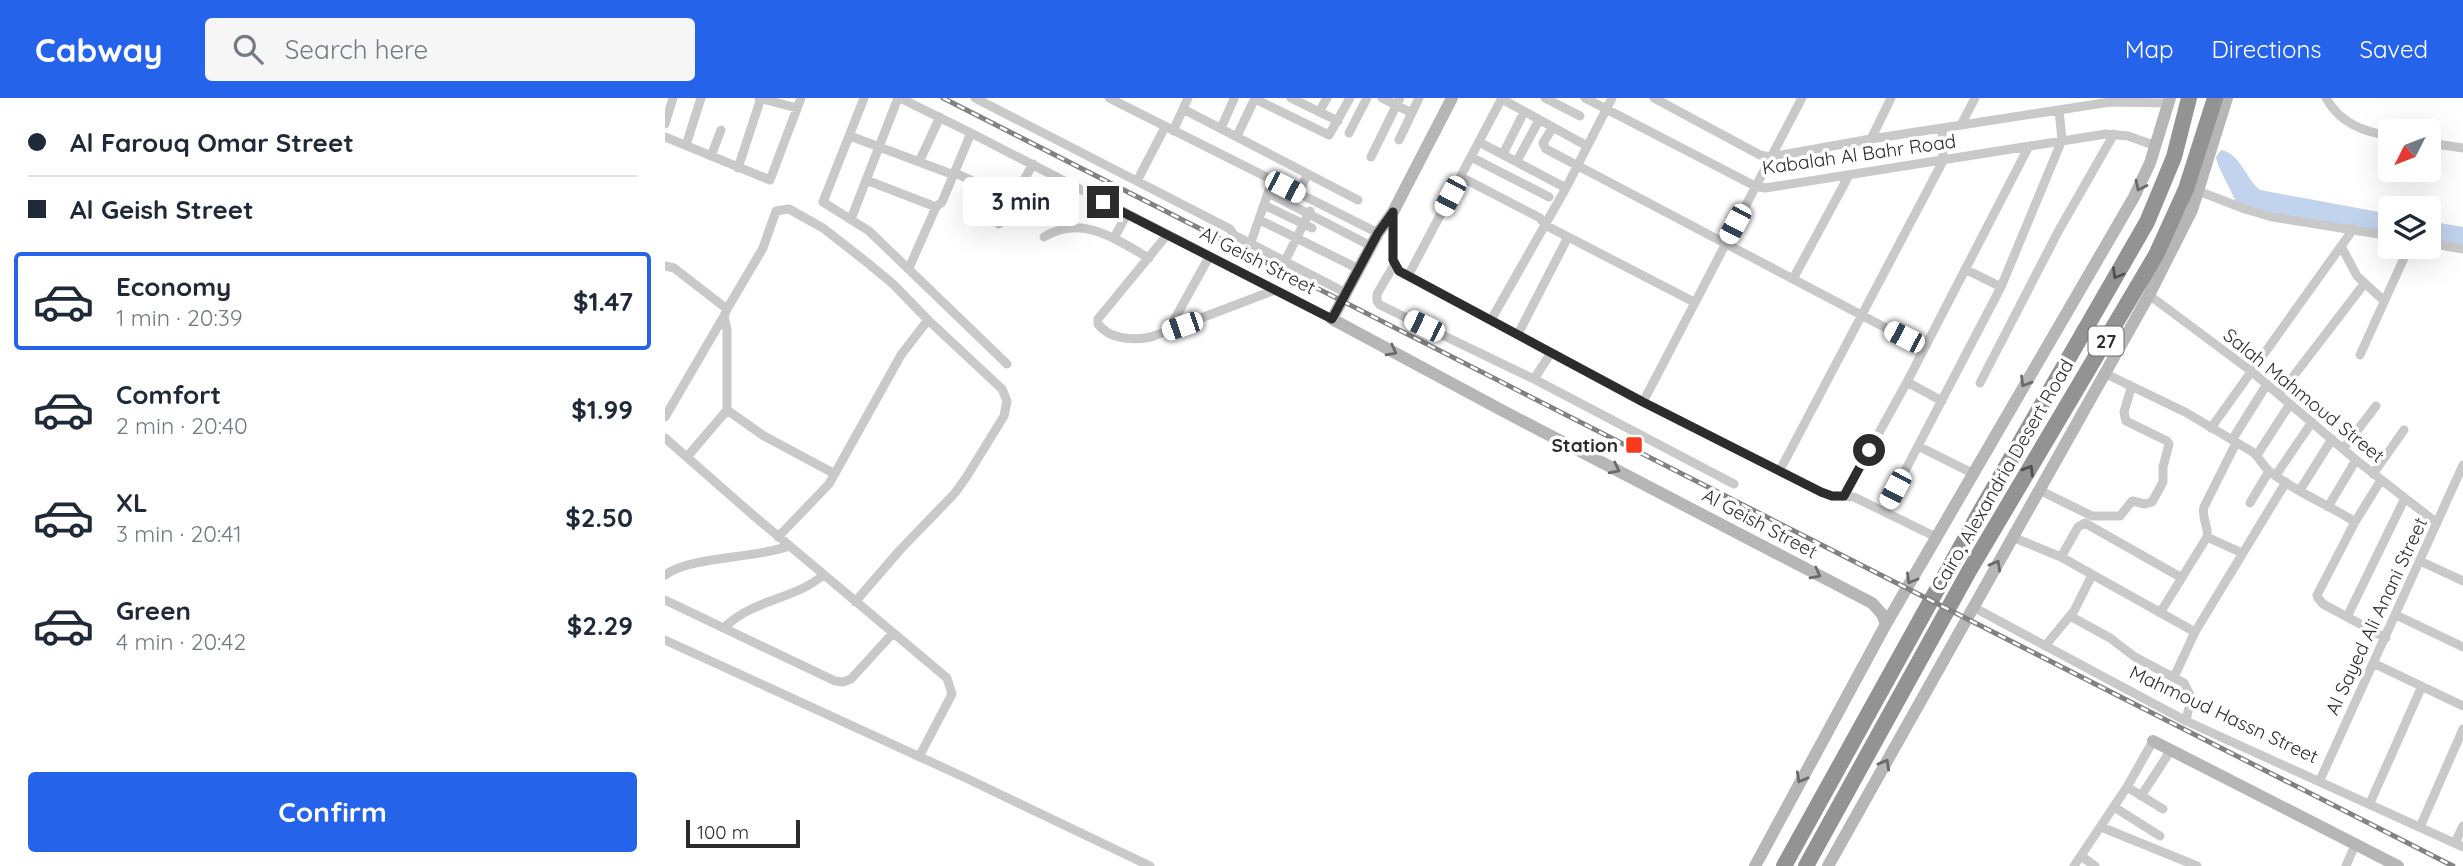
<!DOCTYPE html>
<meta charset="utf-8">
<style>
body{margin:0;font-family:Quicksand,sans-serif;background:#f6f6f7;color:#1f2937;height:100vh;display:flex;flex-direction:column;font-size:26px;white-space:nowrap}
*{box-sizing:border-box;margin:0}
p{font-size:23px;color:#747a83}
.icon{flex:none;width:38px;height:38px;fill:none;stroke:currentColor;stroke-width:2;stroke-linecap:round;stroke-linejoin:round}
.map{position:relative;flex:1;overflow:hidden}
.details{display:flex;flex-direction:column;background:#fff;width:665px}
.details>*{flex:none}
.hud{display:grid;align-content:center;height:154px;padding:0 28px;background:#fff}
.needle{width:46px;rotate:228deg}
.tools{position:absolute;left:1713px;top:21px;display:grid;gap:14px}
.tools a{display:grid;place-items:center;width:63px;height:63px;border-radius:7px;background:#fff;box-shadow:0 7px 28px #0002;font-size:35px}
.scale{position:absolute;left:21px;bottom:18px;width:114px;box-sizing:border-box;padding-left:7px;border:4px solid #2c2c2c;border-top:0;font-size:19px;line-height:24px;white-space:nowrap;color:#2c2c2c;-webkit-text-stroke:5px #fff;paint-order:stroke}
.end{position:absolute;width:32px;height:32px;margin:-16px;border:9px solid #2c2c2c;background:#fff;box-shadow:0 0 0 4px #fff}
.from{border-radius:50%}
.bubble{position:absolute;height:49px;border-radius:7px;background:#fff;box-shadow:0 7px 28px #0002;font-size:23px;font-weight:700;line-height:49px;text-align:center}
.car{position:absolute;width:21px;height:42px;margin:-21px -10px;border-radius:9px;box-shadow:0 0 5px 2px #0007;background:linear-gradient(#fff 24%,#345 0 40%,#fff 0 76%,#345 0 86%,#fff 0)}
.hud b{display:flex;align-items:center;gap:24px;height:66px;font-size:26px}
.hud b+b{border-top:2px solid #e0e1e3}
.hud i{width:18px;height:18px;background:#1f2937}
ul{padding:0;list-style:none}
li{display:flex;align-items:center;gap:21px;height:98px;margin:0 14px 10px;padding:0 14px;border:4px solid transparent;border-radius:7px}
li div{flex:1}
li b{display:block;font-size:26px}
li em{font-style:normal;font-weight:700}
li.selected{border-color:#2563eb}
li>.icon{width:63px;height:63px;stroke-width:1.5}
.cta{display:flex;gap:14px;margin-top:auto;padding:14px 28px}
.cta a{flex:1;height:80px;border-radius:7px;background:#2563eb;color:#fff;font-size:28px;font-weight:700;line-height:80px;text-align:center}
header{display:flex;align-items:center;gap:42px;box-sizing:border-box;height:98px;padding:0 35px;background:#2563eb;color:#fff}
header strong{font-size:33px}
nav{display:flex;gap:38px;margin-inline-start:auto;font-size:24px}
.search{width:490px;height:63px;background:#f6f6f7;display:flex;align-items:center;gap:18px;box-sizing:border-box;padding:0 24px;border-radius:7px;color:#747a83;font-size:26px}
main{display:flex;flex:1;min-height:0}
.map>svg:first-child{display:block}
</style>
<header>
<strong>Cabway</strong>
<div class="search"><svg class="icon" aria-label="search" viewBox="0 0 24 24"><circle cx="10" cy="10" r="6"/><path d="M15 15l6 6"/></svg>Search here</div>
<nav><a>Map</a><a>Directions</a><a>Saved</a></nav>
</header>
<main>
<section class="details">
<div class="hud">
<b><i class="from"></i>Al Farouq Omar Street</b>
<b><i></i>Al Geish Street</b>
</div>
<ul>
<li class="selected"><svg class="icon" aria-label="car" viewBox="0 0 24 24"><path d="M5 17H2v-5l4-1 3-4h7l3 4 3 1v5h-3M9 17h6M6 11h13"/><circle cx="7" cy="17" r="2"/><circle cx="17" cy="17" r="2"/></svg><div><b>Economy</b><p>1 min · 20:39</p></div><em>$1.47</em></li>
<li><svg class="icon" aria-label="car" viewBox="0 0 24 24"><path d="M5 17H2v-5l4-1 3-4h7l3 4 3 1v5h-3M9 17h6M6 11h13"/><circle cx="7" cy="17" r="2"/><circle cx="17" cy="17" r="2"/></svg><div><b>Comfort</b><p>2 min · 20:40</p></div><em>$1.99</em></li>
<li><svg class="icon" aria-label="car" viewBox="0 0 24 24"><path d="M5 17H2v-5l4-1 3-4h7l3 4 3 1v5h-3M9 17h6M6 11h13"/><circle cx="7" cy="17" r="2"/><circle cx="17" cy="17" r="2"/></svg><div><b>XL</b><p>3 min · 20:41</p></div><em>$2.50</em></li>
<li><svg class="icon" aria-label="car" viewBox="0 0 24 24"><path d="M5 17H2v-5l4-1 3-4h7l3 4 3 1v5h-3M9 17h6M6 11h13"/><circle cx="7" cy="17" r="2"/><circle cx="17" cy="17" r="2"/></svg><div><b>Green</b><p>4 min · 20:42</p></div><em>$2.29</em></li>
</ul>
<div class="cta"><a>Confirm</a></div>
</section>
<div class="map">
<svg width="1798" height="768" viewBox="0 0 1798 768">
<rect width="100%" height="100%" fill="#fff"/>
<!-- water -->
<path fill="#c2d3ee" d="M 1556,52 C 1575,55 1581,81 1595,92 L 1725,116 L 1725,136 L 1579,111 L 1572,108 C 1567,91 1553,72 1551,59 Z
M 1764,123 L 1798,129 L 1798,149 L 1764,143 Z"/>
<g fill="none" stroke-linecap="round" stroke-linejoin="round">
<!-- street -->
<path stroke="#c9c9c9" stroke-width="9" d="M 94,0 L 132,10
M 199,0 L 158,104 L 204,133 L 342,266
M 235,0 L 306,35 L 667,221
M 310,0 L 565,131 L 569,137 L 681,195
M 444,0 L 713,135
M 626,0 L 673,23
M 717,0 L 747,15
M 880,0 L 915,18
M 920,0 L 1090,88 L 1100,90 L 1441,36 L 1463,38 L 1491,48
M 989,0 L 1095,57 L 1105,59 L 1206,41 L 1445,4 L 1504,5
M 1661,0 C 1675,25 1698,34 1726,38
M 590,1 L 664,37 L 685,0
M 837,1 L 922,48
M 518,11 L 693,102
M 654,14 L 662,0
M 0,26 L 8,0
M 1296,27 L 1310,0
M 888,29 L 878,45 L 881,51 L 1259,250
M 556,30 L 569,1
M 508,33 L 523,0
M 684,35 L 702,0
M 185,38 L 289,77
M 572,38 L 590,0
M 0,39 L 105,82 L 136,0
M 1206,41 L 1226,0
M 734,42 L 754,0
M 814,44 L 901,90
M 1764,45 L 1798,50
M 21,47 L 36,0
M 838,56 L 856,20
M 46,58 L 56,32
M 706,59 L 735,0
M 806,59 L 884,99
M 852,63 L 874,22
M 254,64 L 275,19
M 73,70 L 96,0
M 290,75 L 348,101
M 796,79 L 875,120 L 880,127 L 1029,204
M 201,82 L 271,109
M 472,83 L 500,29
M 1533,93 L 1580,111 L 1607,119 L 1726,138
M 603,95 L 706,148
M 633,95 L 643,76
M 599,107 L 647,130
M 728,114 L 728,162 L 734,173 L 978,304 L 1156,394 L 1167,398 L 1189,399 L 1271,439
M 186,121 L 233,0
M 595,122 L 694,171
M 334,126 L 368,66
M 502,137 L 433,221 L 433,226 C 444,241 468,243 486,239 L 610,192
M 379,139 C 417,116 450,141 484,160
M 449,140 L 462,116
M 1764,145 L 1798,151
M 585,147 L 604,92
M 1676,148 L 1692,178 L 1718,202
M 619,165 L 645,113
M 729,167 L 712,196 L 712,203 L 715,207 L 869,281 L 1069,386
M 0,168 L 9,170 L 62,211 L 98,150 L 111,113 L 124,111 L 158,130 L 204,166 L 228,186 L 263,222 L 337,291 L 342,303 L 339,318 L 302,378 L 290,395 L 235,452 L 190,504
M 244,170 L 271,109 L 277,104 L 306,35
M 1300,171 L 1336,189
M 743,178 L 837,0
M 1128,181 L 1183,79
M 1484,197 L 1586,273 L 1691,362 L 1772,425
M 62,211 L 59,218 L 62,232 L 62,312 L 99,338 L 170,376
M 826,222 L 901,90 L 947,0
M 503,233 L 544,159
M 853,236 L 903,139
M 1695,257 L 1744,149
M 1439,275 L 1520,314 L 1586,353 C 1594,358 1597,367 1604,373 C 1630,394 1663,406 1690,424
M 869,281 L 886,255
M 1242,284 L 1277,303
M 1315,285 L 1394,132 L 1449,36
M 1614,297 L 1699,186
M 978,304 L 1137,0
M 0,319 L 59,218
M 1546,330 L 1689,130
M 0,340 L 89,418 L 282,580 L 287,596 L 254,659
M 1567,342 L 1602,286
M 1253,348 L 1307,375
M 1678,351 L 1711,308
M 1592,357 L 1625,306
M 22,359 L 62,312
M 1115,372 L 1278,63 L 1277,30
M 1708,376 L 1739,332
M 1611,377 L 1647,324
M 1716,382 L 1690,424 L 1652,497 L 1653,500 L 1658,506 L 1721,540
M 1374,392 L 1427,418 L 1455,418 L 1467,403 L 1480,406 L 1487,404 L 1498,384 L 1498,369 L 1504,346 L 1502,343 L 1461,323 L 1459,314 L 1466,290
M 1635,392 L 1667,341
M 1179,398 L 1242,284 L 1364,48
M 1585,405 L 1604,373
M 1663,409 L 1691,362
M 1219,413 L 1336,189 L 1397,42 L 1394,12
M 113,439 L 164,386 L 236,257 L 263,222
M 1347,439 L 1396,459 L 1530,534
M 1542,439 L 1577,455
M 1396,459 L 1413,429 L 1420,425 L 1517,480
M 1755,463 L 1798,483
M 0,477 C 26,458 89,461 124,448
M 0,502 L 170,583 L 178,584 L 186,581 L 228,535
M 1308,509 L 1521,623 L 1798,749
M 1495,515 L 1542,439 C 1544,428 1536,420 1539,409 L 1571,345
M 1731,517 L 1798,549
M 1405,518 L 1445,540 L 1470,559 L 1519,585 L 1526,599 L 1521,623
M 1682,519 L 1740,400
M 59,530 C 87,501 130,502 158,477
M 0,542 L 303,681 L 485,768
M 1380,548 L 1409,513 L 1427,477
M 1708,565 L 1798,608
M 1509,579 L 1530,534 L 1621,384
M 1655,682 L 1798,367
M 1462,689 L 1498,711
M 1476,698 L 1506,652
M 1705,705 L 1757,588
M 1449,709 L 1495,738
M 1436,729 L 1532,768
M 1755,729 L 1798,631
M 1790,745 L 1798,728
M 1416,758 L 1430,768
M 1409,768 L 1462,689 L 1488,643
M 1681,768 L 1690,747"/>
<!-- secondary -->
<path stroke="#b6b6b6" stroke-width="12" d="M 787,0 L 728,114 L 713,135 L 667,221 L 840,314 L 1207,505 L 1217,516 L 1221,526
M 1488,643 L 1733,768
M 1090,768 L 1221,526 L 1469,99 L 1485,65 L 1505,0
M 1163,768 L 1484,197 L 1527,112 L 1562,0"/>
<!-- highway -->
<path stroke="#939393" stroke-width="16" d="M 1119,768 L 1315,414 L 1482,124 L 1509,59 L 1524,0
M 1141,768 L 1304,473 L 1491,157 L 1521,91 L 1550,0"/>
<defs>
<path id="rail" d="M 278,0 L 1788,768"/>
</defs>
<!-- rail casing -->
<use href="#rail" stroke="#818181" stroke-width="5"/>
<!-- rail -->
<use href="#rail" stroke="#fff" stroke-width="2.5" stroke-dasharray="8" stroke-linecap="butt"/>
</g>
<!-- one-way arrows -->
<defs><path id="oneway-chevron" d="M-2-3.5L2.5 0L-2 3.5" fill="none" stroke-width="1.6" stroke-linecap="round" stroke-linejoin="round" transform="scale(1.75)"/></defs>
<g stroke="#6a6a6a">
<use href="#oneway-chevron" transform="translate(1475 88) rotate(116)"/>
<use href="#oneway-chevron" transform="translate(727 253) rotate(28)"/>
<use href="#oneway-chevron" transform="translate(1360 284) rotate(121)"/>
<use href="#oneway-chevron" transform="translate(950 371) rotate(27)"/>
<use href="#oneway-chevron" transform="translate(1331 467) rotate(-61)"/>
<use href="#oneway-chevron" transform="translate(1151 476) rotate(28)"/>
<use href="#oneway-chevron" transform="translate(1246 481) rotate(120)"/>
<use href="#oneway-chevron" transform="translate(1220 666) rotate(-61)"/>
<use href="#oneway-chevron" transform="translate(1136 680) rotate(119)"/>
</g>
<g stroke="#505050">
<use href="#oneway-chevron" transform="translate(1452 176) rotate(120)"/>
<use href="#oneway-chevron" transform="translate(1364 372) rotate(-59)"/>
</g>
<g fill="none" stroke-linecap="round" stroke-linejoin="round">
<!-- route -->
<path stroke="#2c2c2c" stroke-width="9" d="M 438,104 L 667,221 L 713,135 L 728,114 L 728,162 L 734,173 L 978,304 L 1156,394 L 1167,398 L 1179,398 L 1204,352"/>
</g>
<!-- markers -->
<rect fill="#f63a1b" stroke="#fff" stroke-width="2.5" x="960" y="338" width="18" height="18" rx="3.5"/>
<g text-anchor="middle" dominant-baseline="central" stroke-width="7" stroke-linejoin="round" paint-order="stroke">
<!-- shield labels -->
<rect fill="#fff" stroke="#6b6b6b" stroke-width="2" x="1423.5" y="228.5" width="35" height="29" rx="5"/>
<g font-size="18" font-weight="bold" fill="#2c2c2c">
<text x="1441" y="243">27</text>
</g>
<!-- street labels -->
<g font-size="19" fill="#2c2c2c" stroke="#fff">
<text transform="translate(1194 56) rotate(-8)">Kabalah Al Bahr Road</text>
<text transform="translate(593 162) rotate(27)">Al Geish Street</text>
<text transform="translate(1639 297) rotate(39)">Salah Mahmoud Street</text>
<text transform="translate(1337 377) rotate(-60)">Cairo, Alexandria Desert Road</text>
<text transform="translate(1095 425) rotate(28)">Al Geish Street</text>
<text transform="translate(1711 518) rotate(-65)">Al Sayed Ali Anani Street</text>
<text transform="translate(1559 616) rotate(25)">Mahmoud Hassn Street</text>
</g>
<!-- poi labels -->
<g font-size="19" font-weight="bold" fill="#2c2c2c" stroke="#fff" text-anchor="end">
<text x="953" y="347">Station</text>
</g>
</g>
</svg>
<div class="tools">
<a><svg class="needle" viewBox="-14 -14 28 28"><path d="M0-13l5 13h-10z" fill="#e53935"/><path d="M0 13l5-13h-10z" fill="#747a83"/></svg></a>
<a><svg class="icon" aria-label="layers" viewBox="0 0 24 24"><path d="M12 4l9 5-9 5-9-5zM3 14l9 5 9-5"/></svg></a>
</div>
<div class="scale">100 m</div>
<i class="end from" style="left:1204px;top:352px"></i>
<i class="end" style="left:438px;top:104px"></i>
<div class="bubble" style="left:298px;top:79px;width:116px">3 min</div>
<i class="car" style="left:620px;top:89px;rotate:117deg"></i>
<i class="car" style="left:785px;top:98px;rotate:208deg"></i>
<i class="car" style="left:1070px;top:126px;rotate:208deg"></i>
<i class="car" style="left:517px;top:228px;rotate:251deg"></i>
<i class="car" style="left:759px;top:228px;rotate:296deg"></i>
<i class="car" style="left:1239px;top:239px;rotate:297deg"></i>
<i class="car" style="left:1230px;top:391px;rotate:208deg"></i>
</div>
</main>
